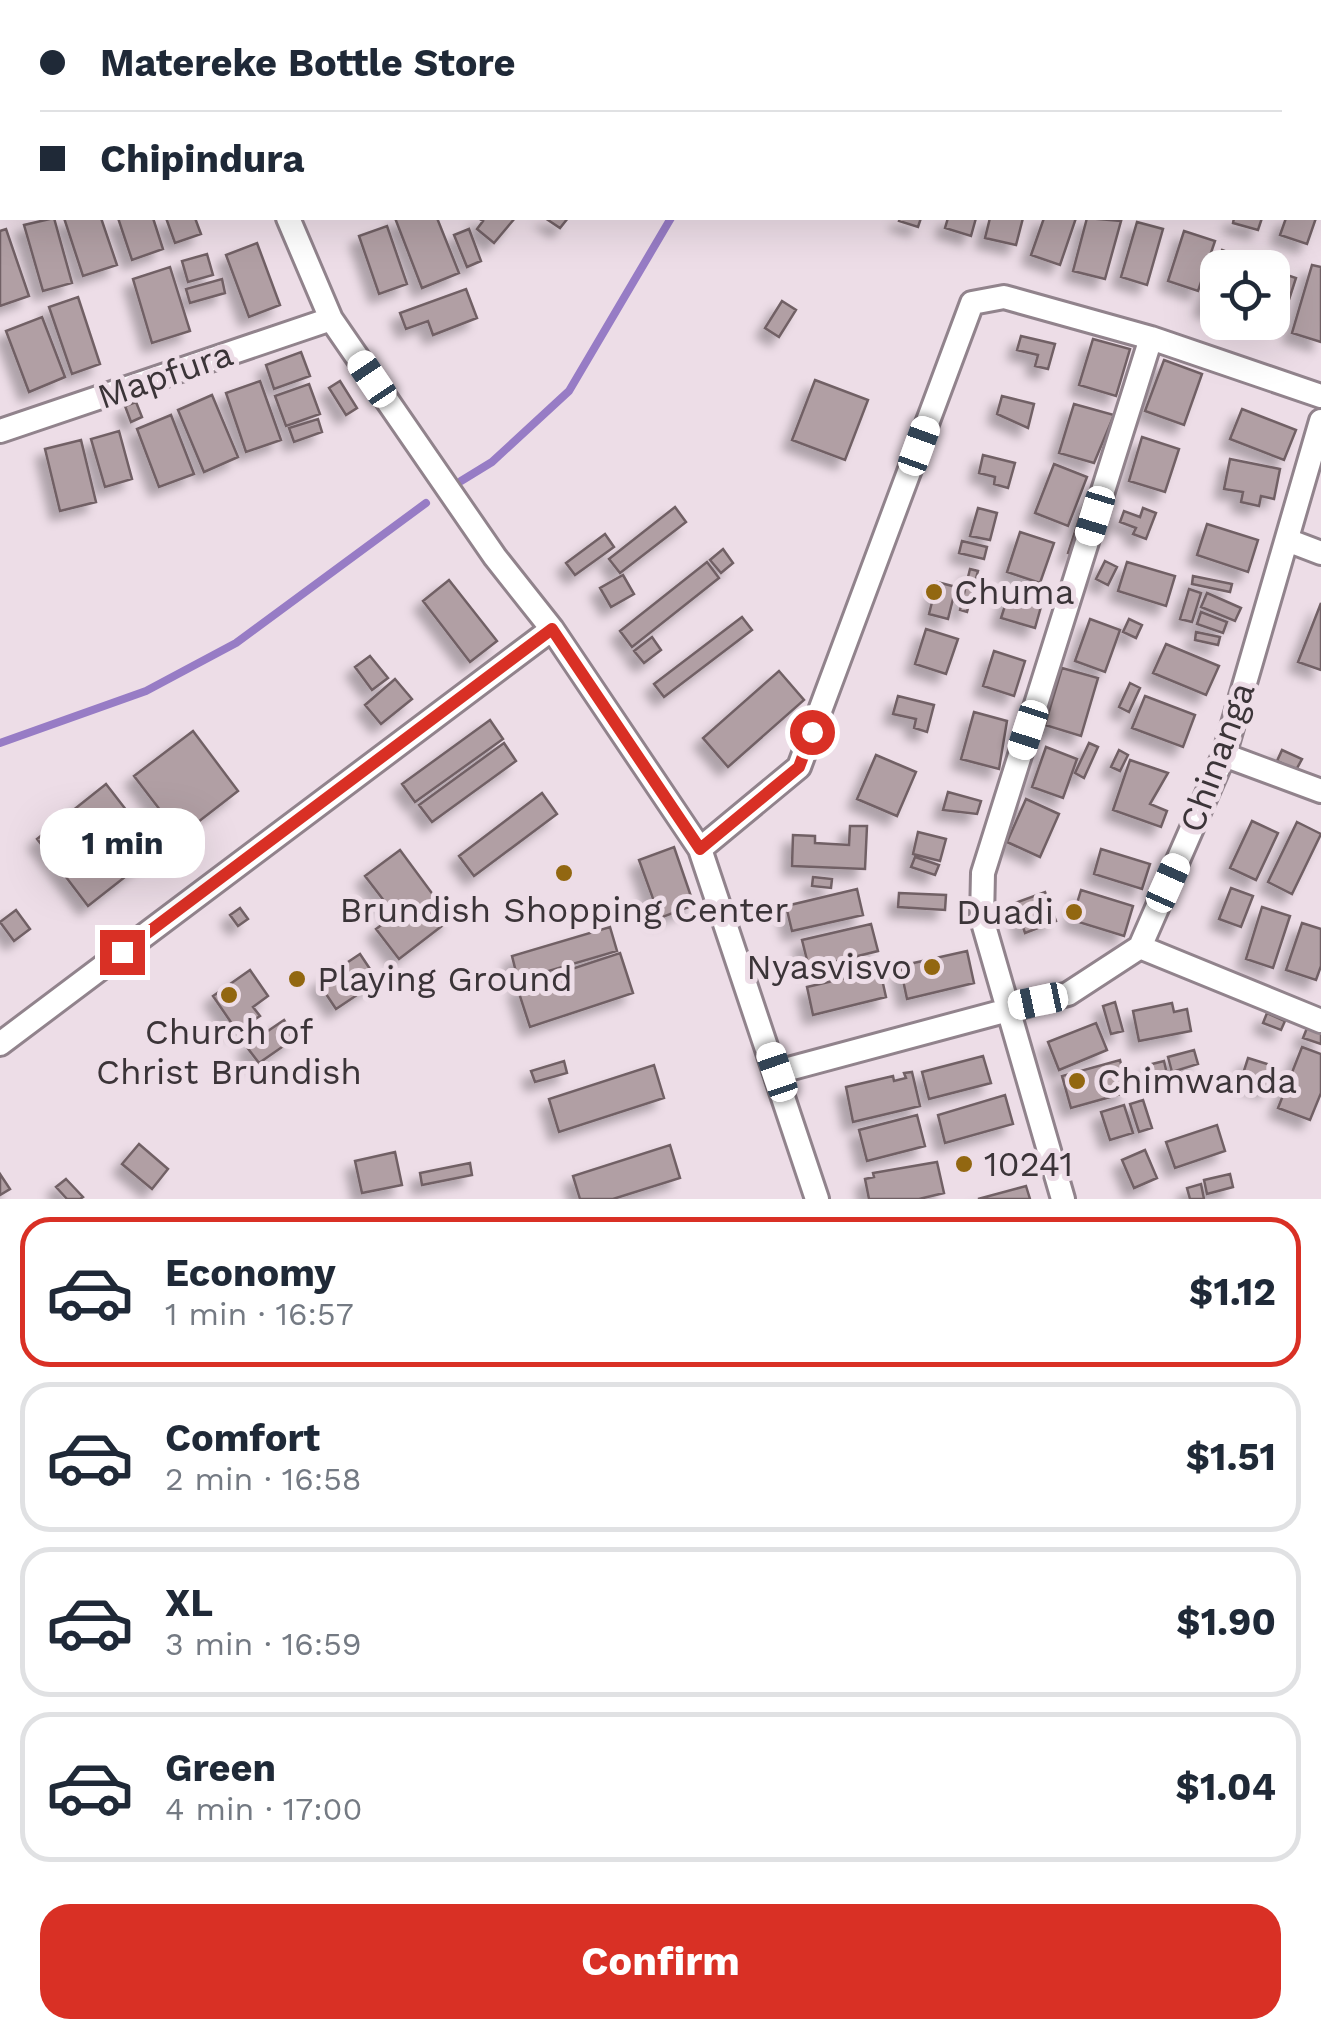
<!DOCTYPE html>
<meta charset="utf-8">
<style>
body{margin:0;font-family:"Work Sans",sans-serif;background:#f6f6f7;color:#1f2937;height:100vh;display:flex;flex-direction:column;font-size:38px;white-space:nowrap}
*{box-sizing:border-box;margin:0}
p{font-size:32px;color:#747a83}
.icon{flex:none;width:55px;height:55px;fill:none;stroke:currentColor;stroke-width:2;stroke-linecap:round;stroke-linejoin:round}
.map{position:relative;height:1199px;overflow:hidden}
.details{display:flex;flex-direction:column;background:#fff;flex:1}
.details>*{flex:none}
.hud{position:absolute;left:0px;top:0px;width:1322px;height:220px;box-shadow:0 10px 40px #0002;display:grid;align-content:center;height:220px;padding:0 40px;background:#fff}
.fabs{position:absolute;left:1200px;top:250px;display:grid;gap:20px}
.fabs a{display:grid;place-items:center;width:90px;height:90px;border-radius:20px;background:#fff;box-shadow:0 10px 40px #0002;font-size:50px}
.end{position:absolute;width:45px;height:45px;margin:-22px;border:12px solid #d93025;background:#fff;box-shadow:0 0 0 5px #fff}
.from{border-radius:50%}
.bubble{position:absolute;height:70px;border-radius:30px;background:#fff;box-shadow:0 10px 40px #0002;font-size:32px;font-weight:700;line-height:70px;text-align:center}
.car{position:absolute;width:30px;height:60px;margin:-30px -15px;border-radius:12px;box-shadow:0 0 8px 2px #0007;background:linear-gradient(#fff 24%,#345 0 40%,#fff 0 76%,#345 0 86%,#fff 0)}
.hud b{display:flex;align-items:center;gap:35px;height:95px;font-size:38px}
.hud b+b{border-top:2px solid #e0e1e3}
.hud i{width:25px;height:25px;background:#1f2937}
ul{padding:18px 0 0;list-style:none}
li{display:flex;align-items:center;gap:30px;height:150px;margin:0 20px 15px;padding:0 20px;border:5px solid #e0e1e3;border-radius:30px}
li div{flex:1}
li b{display:block;font-size:38px}
li em{font-style:normal;font-weight:700}
li.current{border-color:#d93025}
li>.icon{width:90px;height:90px;stroke-width:1.5}
.button{display:flex;gap:20px;margin-top:auto;padding:20px 40px}
.button a{flex:1;height:115px;border-radius:30px;background:#d93025;color:#fff;font-size:40px;font-weight:700;line-height:115px;text-align:center}
.map>svg:first-child{display:block}
</style>
<div class="map">
<svg width="1321" height="1199" viewBox="0 0 1321 1199">
<defs>
<filter id="shadow"><feDropShadow dx="-9" dy="9" stdDeviation="5" flood-color="#0004"/></filter>
</defs>
<rect width="100%" height="100%" fill="#eddde7"/>
<g fill="none" stroke-linecap="round" stroke-linejoin="round">
<!-- stream -->
<path stroke="#977cc5" stroke-width="8" d="M 728,2 L 728,0
M 461,481 L 492,462 L 569,391 L 671,218
M 0,743 L 146,691 L 236,643 L 426,503"/>
</g>
<!-- building -->
<path fill="#b19fa4" stroke="#716165" stroke-width="2.5" filter="url(#shadow)" d="M 95,0 L 167,0 L 167,2 L 95,2 Z
M 299,0 L 356,0 L 357,2 L 292,2 Z
M 54,218 L 72,283 L 43,291 L 24,225 Z
M 64,218 L 101,218 L 117,265 L 83,276 Z
M 118,218 L 153,218 L 163,249 L 132,260 Z
M 166,218 L 195,218 L 201,234 L 175,243 Z
M 395,218 L 437,218 L 459,273 L 422,288 Z
M 478,218 L 515,218 L 494,243 L 477,229 L 483,221 Z
M 545,218 L 568,218 L 560,228 Z
M 900,218 L 921,218 L 918,227 L 899,221 Z
M 948,218 L 976,218 L 971,236 L 945,228 Z
M 990,218 L 1023,218 L 1016,245 L 985,238 Z
M 1044,218 L 1076,218 L 1060,265 L 1031,255 Z
M 1087,218 L 1121,221 L 1105,279 L 1073,271 Z
M 1234,218 L 1262,218 L 1258,230 L 1233,223 Z
M 1286,218 L 1316,218 L 1307,244 L 1280,235 Z
M 1137,222 L 1163,229 L 1147,285 L 1121,277 Z
M 387,226 L 407,284 L 379,294 L 359,236 Z
M 6,229 L 29,296 L 0,306 L 0,231 Z
M 469,229 L 481,261 L 467,267 L 454,235 Z
M 1184,231 L 1215,241 L 1198,291 L 1168,281 Z
M 257,243 L 280,305 L 249,317 L 226,255 Z
M 1222,250 L 1249,260 L 1247,268 L 1218,268 L 1218,311 L 1203,307 Z
M 207,254 L 213,275 L 188,282 L 182,261 Z
M 1312,265 L 1321,267 L 1321,342 L 1292,333 Z
M 170,267 L 190,331 L 152,343 L 133,279 Z
M 1272,270 L 1296,278 L 1285,312 L 1272,307 Z
M 222,279 L 225,293 L 190,303 L 186,289 Z
M 466,289 L 477,318 L 433,335 L 428,321 L 406,329 L 400,313 Z
M 78,297 L 100,364 L 72,374 L 49,307 Z
M 782,301 L 796,310 L 779,337 L 765,328 Z
M 42,317 L 65,377 L 29,392 L 6,331 Z
M 1021,336 L 1055,344 L 1048,369 L 1035,366 L 1038,355 L 1017,350 Z
M 1093,339 L 1130,349 L 1116,396 L 1079,385 Z
M 301,352 L 310,376 L 274,389 L 266,365 Z
M 1164,360 L 1202,374 L 1184,425 L 1145,411 Z
M 815,380 L 868,400 L 845,460 L 792,440 Z
M 260,381 L 281,440 L 246,452 L 226,393 Z
M 340,381 L 357,408 L 346,415 L 329,388 Z
M 309,384 L 320,414 L 286,426 L 275,396 Z
M 212,395 L 238,457 L 204,472 L 178,410 Z
M 1002,396 L 1034,404 L 1028,428 L 997,414 Z
M 136,402 L 142,417 L 131,422 L 125,406 Z
M 1074,404 L 1114,415 L 1094,463 L 1059,453 Z
M 1242,409 L 1296,430 L 1284,460 L 1230,439 Z
M 171,415 L 194,474 L 159,487 L 137,429 Z
M 318,419 L 322,432 L 294,442 L 289,428 Z
M 119,431 L 132,479 L 105,487 L 91,439 Z
M 1142,437 L 1179,449 L 1165,492 L 1129,481 Z
M 81,440 L 96,502 L 60,511 L 45,449 Z
M 983,455 L 1015,463 L 1008,488 L 994,484 L 995,477 L 979,473 Z
M 1230,459 L 1280,469 L 1274,499 L 1261,496 L 1259,506 L 1241,502 L 1243,492 L 1224,489 Z
M 1054,464 L 1087,477 L 1068,526 L 1035,513 Z
M 1086,498 L 1093,500 L 1075,555 L 1068,553 Z
M 675,507 L 686,522 L 620,573 L 609,559 Z
M 978,508 L 997,513 L 990,540 L 970,536 Z
M 1143,508 L 1156,513 L 1146,539 L 1133,534 L 1136,528 L 1120,522 L 1124,511 L 1140,517 Z
M 1207,524 L 1258,540 L 1248,572 L 1197,555 Z
M 1020,532 L 1054,543 L 1040,583 L 1007,572 Z
M 605,534 L 614,547 L 575,575 L 566,563 Z
M 962,541 L 987,547 L 984,559 L 959,553 Z
M 723,549 L 733,563 L 721,573 L 710,560 Z
M 1105,561 L 1117,567 L 1108,585 L 1096,579 Z
M 707,562 L 719,578 L 632,647 L 620,631 Z
M 1127,562 L 1175,576 L 1166,606 L 1118,591 Z
M 970,569 L 978,571 L 967,612 L 960,610 Z
M 623,575 L 634,594 L 611,607 L 600,588 Z
M 1193,576 L 1232,584 L 1230,592 L 1192,584 Z
M 449,580 L 497,641 L 470,662 L 423,601 Z
M 937,582 L 956,587 L 948,619 L 929,614 Z
M 1011,587 L 1044,596 L 1035,628 L 1001,618 Z
M 1189,589 L 1201,593 L 1192,622 L 1180,619 Z
M 1207,593 L 1241,608 L 1235,621 L 1201,607 Z
M 1321,603 L 1321,670 L 1298,662 Z
M 1201,612 L 1227,622 L 1223,633 L 1197,624 Z
M 742,617 L 752,630 L 664,697 L 654,684 Z
M 1090,619 L 1120,630 L 1105,672 L 1075,661 Z
M 1129,619 L 1142,625 L 1136,638 L 1123,632 Z
M 926,629 L 958,639 L 946,674 L 915,664 Z
M 1196,632 L 1220,637 L 1218,645 L 1195,640 Z
M 652,637 L 661,650 L 644,663 L 634,651 Z
M 1166,644 L 1219,666 L 1206,695 L 1153,673 Z
M 994,651 L 1025,661 L 1014,696 L 983,686 Z
M 370,656 L 388,678 L 372,690 L 355,667 Z
M 1062,668 L 1098,678 L 1081,736 L 1045,725 Z
M 779,671 L 804,700 L 728,767 L 703,738 Z
M 395,679 L 412,699 L 381,724 L 365,705 Z
M 1130,683 L 1140,688 L 1129,712 L 1119,707 Z
M 898,696 L 934,705 L 927,732 L 914,728 L 916,719 L 893,714 Z
M 1145,696 L 1195,715 L 1183,747 L 1132,728 Z
M 974,712 L 1007,721 L 999,769 L 961,759 Z
M 490,720 L 503,739 L 415,802 L 402,784 Z
M 193,731 L 238,791 L 180,836 L 134,776 Z
M 504,743 L 516,761 L 432,822 L 419,805 Z
M 1089,743 L 1098,747 L 1084,778 L 1075,773 Z
M 1046,747 L 1077,759 L 1063,798 L 1032,787 Z
M 1119,750 L 1128,755 L 1120,771 L 1111,767 Z
M 1282,750 L 1302,759 L 1296,770 L 1277,761 Z
M 876,755 L 916,772 L 897,816 L 857,799 Z
M 1130,760 L 1168,773 L 1150,804 L 1167,811 L 1161,827 L 1113,810 Z
M 106,784 L 158,851 L 88,906 L 37,839 Z
M 948,792 L 981,801 L 977,814 L 943,810 Z
M 542,793 L 557,814 L 474,876 L 459,856 Z
M 1026,799 L 1059,814 L 1040,857 L 1007,842 Z
M 1252,821 L 1278,833 L 1256,880 L 1230,868 Z
M 1297,822 L 1321,834 L 1292,894 L 1268,882 Z
M 850,826 L 867,826 L 865,869 L 792,866 L 793,835 L 815,836 L 815,843 L 849,845 Z
M 918,832 L 946,839 L 940,861 L 913,854 Z
M 674,847 L 694,905 L 660,918 L 639,860 Z
M 1101,849 L 1150,864 L 1142,889 L 1094,874 Z
M 400,850 L 451,919 L 399,959 L 376,929 L 395,915 L 365,876 Z
M 915,857 L 939,865 L 935,875 L 911,867 Z
M 813,877 L 832,879 L 831,888 L 812,886 Z
M 1231,888 L 1253,896 L 1241,927 L 1219,919 Z
M 857,889 L 863,915 L 792,931 L 786,906 Z
M 1081,890 L 1133,906 L 1124,936 L 1072,920 Z
M 1045,892 L 1056,921 L 1025,933 L 1015,903 Z
M 899,893 L 946,895 L 945,910 L 898,907 Z
M 1262,907 L 1290,916 L 1273,968 L 1246,959 Z
M 240,908 L 248,919 L 238,926 L 230,915 Z
M 16,910 L 30,929 L 14,941 L 0,922 Z
M 1302,923 L 1321,929 L 1321,966 L 1316,980 L 1286,970 Z
M 871,924 L 878,951 L 809,968 L 802,940 Z
M 610,927 L 617,951 L 518,980 L 512,956 Z
M 967,951 L 974,983 L 907,999 L 900,966 Z
M 620,953 L 633,993 L 530,1027 L 517,987 Z
M 360,954 L 378,981 L 336,1009 L 318,982 Z
M 250,970 L 268,996 L 253,1007 L 260,1016 L 237,1031 L 213,996 Z
M 880,970 L 886,997 L 813,1015 L 807,987 Z
M 1115,1002 L 1123,1031 L 1111,1034 L 1103,1006 Z
M 1172,1003 L 1174,1012 L 1187,1009 L 1191,1031 L 1139,1041 L 1133,1011 Z
M 1267,1013 L 1285,1021 L 1281,1030 L 1263,1023 Z
M 284,1020 L 295,1038 L 259,1063 L 246,1046 Z
M 1096,1023 L 1107,1050 L 1059,1070 L 1048,1042 Z
M 1307,1028 L 1321,1032 L 1321,1044 L 1303,1038 Z
M 1302,1047 L 1321,1054 L 1321,1093 L 1310,1120 L 1278,1108 Z
M 1194,1050 L 1198,1064 L 1172,1072 L 1168,1057 Z
M 983,1056 L 991,1083 L 929,1099 L 922,1072 Z
M 1248,1058 L 1277,1067 L 1269,1090 L 1241,1080 Z
M 1120,1060 L 1128,1092 L 1071,1108 L 1062,1076 Z
M 564,1061 L 567,1073 L 535,1082 L 531,1071 Z
M 1164,1061 L 1167,1074 L 1151,1078 L 1148,1065 Z
M 654,1065 L 664,1098 L 559,1132 L 549,1099 Z
M 912,1072 L 920,1106 L 853,1122 L 846,1087 L 893,1076 L 894,1081 L 906,1078 L 904,1073 Z
M 1005,1095 L 1013,1124 L 945,1143 L 938,1115 Z
M 1143,1100 L 1152,1128 L 1139,1132 L 1130,1104 Z
M 1124,1105 L 1133,1133 L 1110,1140 L 1101,1112 Z
M 917,1115 L 925,1146 L 867,1161 L 859,1130 Z
M 1217,1125 L 1225,1151 L 1175,1168 L 1166,1142 Z
M 139,1144 L 168,1169 L 152,1189 L 122,1164 Z
M 670,1145 L 680,1178 L 613,1199 L 580,1199 L 573,1176 Z
M 1145,1150 L 1157,1178 L 1134,1188 L 1122,1160 Z
M 395,1152 L 402,1185 L 362,1193 L 355,1161 Z
M 937,1162 L 944,1193 L 919,1199 L 869,1199 L 865,1179 L 874,1177 L 873,1173 Z
M 470,1163 L 472,1175 L 422,1185 L 420,1173 Z
M 0,1174 L 10,1189 L 0,1195 Z
M 1230,1174 L 1233,1187 L 1207,1194 L 1204,1180 Z
M 66,1179 L 83,1197 L 80,1199 L 67,1199 L 56,1187 Z
M 1201,1184 L 1204,1199 L 1190,1199 L 1187,1188 Z
M 1026,1186 L 1030,1199 L 978,1199 Z"/>
<g fill="none" stroke-linecap="round" stroke-linejoin="round">
<defs>
<path id="street" d="M 213,0 L 214,2
M 468,0 L 469,2
M 921,2 L 922,0
M 0,91 L 2,99
M 1320,156 L 1321,156
M 0,193 L 2,192
M 288,218 L 331,319 L 495,557 L 552,629 L 700,849 L 817,1199
M 0,431 L 331,319
M 1287,540 L 1321,553
M 1224,755 L 1321,791
M 700,849 L 799,767 L 972,303 L 1004,297 L 1151,338 L 1321,396
M 1140,947 L 1321,1021
M 0,1044 L 552,629
M 777,1072 L 1068,994 L 1140,947 L 1224,755 L 1321,421
M 1063,1199 L 982,919 L 983,873 L 1151,338"/>
</defs>
<!-- street casing -->
<use href="#street" stroke="#91838c" stroke-width="28"/>
<!-- street -->
<use href="#street" stroke="#fff" stroke-width="22"/>
</g>
<g fill="none" stroke-linecap="round" stroke-linejoin="round">
<!-- route -->
<path stroke="#d93025" stroke-width="12" d="M 122,952 L 552,629 L 700,849 L 799,767 L 812,732"/>
</g>
<!-- markers -->
<g fill="#926711" stroke="#eddde7" stroke-width="4">
<circle cx="934" cy="592" r="10"/>
<circle cx="564" cy="873" r="10"/>
<circle cx="1074" cy="912" r="10"/>
<circle cx="932" cy="967" r="10"/>
<circle cx="297" cy="979" r="10"/>
<circle cx="229" cy="995" r="10"/>
<circle cx="1077" cy="1081" r="10"/>
<circle cx="964" cy="1164" r="10"/>
</g>
<g text-anchor="middle" dominant-baseline="central" stroke-width="10" stroke-linejoin="round" paint-order="stroke">
<!-- street labels -->
<g font-size="35" fill="#3b3438" stroke="#eddde7">
<text transform="translate(165 375) rotate(-19)">Mapfura</text>
<text transform="translate(1217 757) rotate(-70)">Chinanga</text>
</g>
<!-- poi labels -->
<g font-size="35" fill="#3b3438" stroke="#eddde7" text-anchor="start">
<text x="954" y="592">Chuma</text>
<text x="564" y="910" text-anchor="middle">Brundish Shopping Center</text>
<text x="1054" y="912" text-anchor="end">Duadi</text>
<text x="912" y="967" text-anchor="end">Nyasvisvo</text>
<text x="317" y="979">Playing Ground</text>
<text x="229" y="1032" text-anchor="middle">Church of<tspan x="229" dy="40">Christ Brundish</tspan></text>
<text x="1097" y="1081">Chimwanda</text>
<text x="984" y="1164">10241</text>
</g>
</g>
</svg>
<div class="fabs">
<a><svg class="icon" aria-label="locate" viewBox="0 0 24 24"><circle cx="12" cy="12" r="6"/><path d="M12 2v4M12 18v4M2 12h4M18 12h4"/></svg></a>
</div>
<i class="end from" style="left:812px;top:732px"></i>
<i class="end" style="left:122px;top:952px"></i>
<div class="bubble" style="left:40px;top:808px;width:165px">1 min</div>
<i class="car" style="left:372px;top:379px;rotate:326deg"></i>
<i class="car" style="left:919px;top:446px;rotate:20deg"></i>
<i class="car" style="left:1095px;top:516px;rotate:197deg"></i>
<i class="car" style="left:1028px;top:730px;rotate:198deg"></i>
<i class="car" style="left:1168px;top:883px;rotate:24deg"></i>
<i class="car" style="left:1038px;top:1001px;rotate:258deg"></i>
<i class="car" style="left:777px;top:1072px;rotate:341deg"></i>
<div class="hud">
<b><i class="from"></i>Matereke Bottle Store</b>
<b><i></i>Chipindura</b>
</div>
</div>
<section class="details">
<ul>
<li class="current"><svg class="icon" aria-label="car" viewBox="0 0 24 24"><path d="M5 17H2v-5l4-1 3-4h7l3 4 3 1v5h-3M9 17h6M6 11h13"/><circle cx="7" cy="17" r="2"/><circle cx="17" cy="17" r="2"/></svg><div><b>Economy</b><p>1 min · 16:57</p></div><em>$1.12</em></li>
<li><svg class="icon" aria-label="car" viewBox="0 0 24 24"><path d="M5 17H2v-5l4-1 3-4h7l3 4 3 1v5h-3M9 17h6M6 11h13"/><circle cx="7" cy="17" r="2"/><circle cx="17" cy="17" r="2"/></svg><div><b>Comfort</b><p>2 min · 16:58</p></div><em>$1.51</em></li>
<li><svg class="icon" aria-label="car" viewBox="0 0 24 24"><path d="M5 17H2v-5l4-1 3-4h7l3 4 3 1v5h-3M9 17h6M6 11h13"/><circle cx="7" cy="17" r="2"/><circle cx="17" cy="17" r="2"/></svg><div><b>XL</b><p>3 min · 16:59</p></div><em>$1.90</em></li>
<li><svg class="icon" aria-label="car" viewBox="0 0 24 24"><path d="M5 17H2v-5l4-1 3-4h7l3 4 3 1v5h-3M9 17h6M6 11h13"/><circle cx="7" cy="17" r="2"/><circle cx="17" cy="17" r="2"/></svg><div><b>Green</b><p>4 min · 17:00</p></div><em>$1.04</em></li>
</ul>
<div class="button"><a>Confirm</a></div>
</section>
